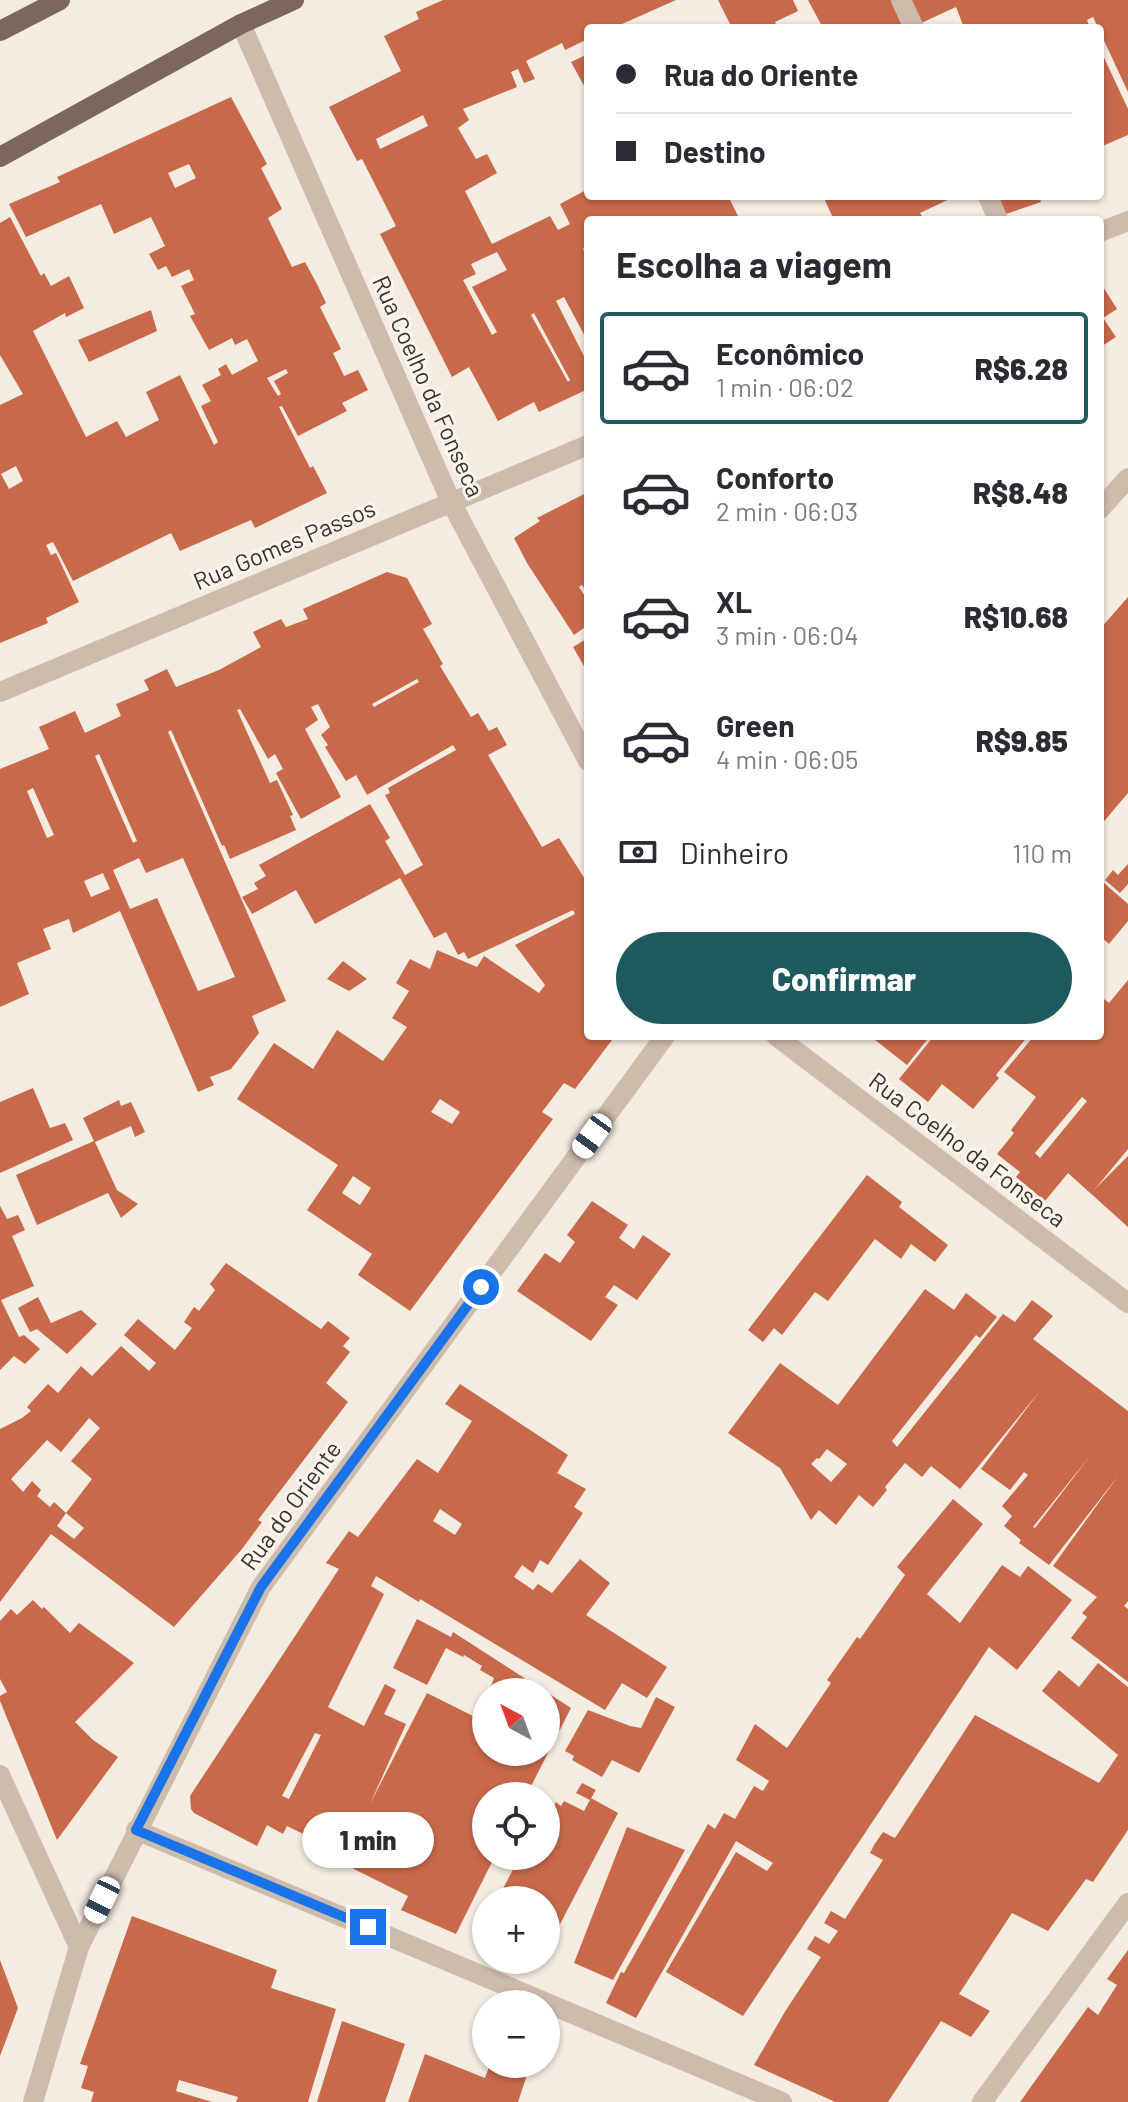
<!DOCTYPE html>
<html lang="pt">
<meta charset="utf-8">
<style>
body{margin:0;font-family:Barlow,sans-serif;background:#f7f7f7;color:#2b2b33;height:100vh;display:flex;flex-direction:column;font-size:30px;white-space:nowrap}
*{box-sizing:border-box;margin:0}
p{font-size:26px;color:#7c7c81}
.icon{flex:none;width:44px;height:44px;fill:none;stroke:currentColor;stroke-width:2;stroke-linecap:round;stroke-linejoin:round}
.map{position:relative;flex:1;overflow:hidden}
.details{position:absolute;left:584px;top:216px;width:520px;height:824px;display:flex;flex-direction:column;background:#fff;border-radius:8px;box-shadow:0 2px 6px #0004}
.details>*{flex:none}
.guide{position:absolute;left:584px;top:24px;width:520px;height:176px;border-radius:8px;box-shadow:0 2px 6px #0004;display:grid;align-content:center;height:176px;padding:0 32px;background:#fff}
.needle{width:52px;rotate:319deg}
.tools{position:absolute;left:472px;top:1678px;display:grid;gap:16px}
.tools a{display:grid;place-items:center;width:88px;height:88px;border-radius:50%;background:#fff;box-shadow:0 2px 6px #0004;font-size:40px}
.end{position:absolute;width:36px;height:36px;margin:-18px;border:10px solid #1a73e8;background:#fff;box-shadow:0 0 0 4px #fff}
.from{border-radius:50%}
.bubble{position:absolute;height:56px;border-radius:28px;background:#fff;box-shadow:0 2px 6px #0004;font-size:26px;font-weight:800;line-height:56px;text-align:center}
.car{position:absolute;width:24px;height:48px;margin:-24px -12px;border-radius:10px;box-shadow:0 0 6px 2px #0007;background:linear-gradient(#fff 24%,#345 0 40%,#fff 0 76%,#345 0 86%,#fff 0)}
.guide b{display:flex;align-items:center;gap:28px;height:76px;font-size:30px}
.guide b+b{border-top:2px solid #e1e1e2}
.guide i{width:20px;height:20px;background:#2b2b33}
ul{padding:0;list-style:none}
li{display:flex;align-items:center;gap:24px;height:112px;margin:0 16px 12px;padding:0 16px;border:4px solid transparent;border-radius:8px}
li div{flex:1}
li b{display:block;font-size:30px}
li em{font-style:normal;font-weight:800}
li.selected{border-color:#1f5a5e}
li>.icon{width:72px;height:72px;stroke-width:1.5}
h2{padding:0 32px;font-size:36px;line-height:96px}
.pay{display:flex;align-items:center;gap:20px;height:88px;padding:0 32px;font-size:30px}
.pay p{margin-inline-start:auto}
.primary-button{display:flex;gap:16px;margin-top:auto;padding:16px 32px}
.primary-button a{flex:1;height:92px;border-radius:48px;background:#1f5a5e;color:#fff;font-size:32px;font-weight:800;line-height:92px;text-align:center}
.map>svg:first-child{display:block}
</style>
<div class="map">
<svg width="1128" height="2102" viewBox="0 0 1128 2102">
<rect width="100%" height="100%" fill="#f4ebe1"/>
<!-- building -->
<path fill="#c8694b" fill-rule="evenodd" d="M 443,0 L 676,0 L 613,28 L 588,28 L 588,39 L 565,50 L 562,43 L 526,61 L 535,79 L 524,83 L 518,69 L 511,72 L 517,87 L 463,109 L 469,120 L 458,128 L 476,159 L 487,154 L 497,173 L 465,191 L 492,244 L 550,216 L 558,230 L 570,224 L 560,204 L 588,189 L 588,196 L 728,196 L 740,220 L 588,220 L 588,252 L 585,247 L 583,249 L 588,258 L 588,342 L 564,297 L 556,301 L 588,364 L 588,389 L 539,412 L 534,402 L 498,421 L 469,367 L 452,377 L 380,234 L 396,226 L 362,159 L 357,161 L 329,107 L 401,71 L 384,36 L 419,19 L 416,12 ZM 423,115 L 428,126 L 380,149 L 376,139 ZM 497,252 L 507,270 L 472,287 L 497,332 L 492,335 L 463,280 L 476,274 L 471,264 ZM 534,313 L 570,380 L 568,382 L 531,315 Z
M 718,0 L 793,0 L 798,11 L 775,22 L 778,28 L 732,28 Z
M 808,0 L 895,0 L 911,28 L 823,28 Z
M 908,0 L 1128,0 L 1128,92 L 1093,17 L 1087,20 L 1090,28 L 956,28 L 963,25 L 956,7 L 919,24 Z
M 1100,49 L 1128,109 L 1128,135 L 1100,147 Z
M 588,54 L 588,93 L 571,62 Z
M 231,97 L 267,164 L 261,168 L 282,209 L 268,218 L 292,267 L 305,262 L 317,284 L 326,303 L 320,307 L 341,349 L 333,353 L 344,376 L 358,370 L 368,390 L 342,403 L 347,411 L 298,436 L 282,406 L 279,407 L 310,468 L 313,466 L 327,493 L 255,528 L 251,520 L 180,551 L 171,533 L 73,581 L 53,542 L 46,545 L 51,555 L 56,553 L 79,602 L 46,618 L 48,623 L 0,643 L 0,405 L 23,394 L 0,355 L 0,223 L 10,217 L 41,276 L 44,273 L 51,286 L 69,276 L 84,308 L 66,317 L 65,313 L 33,331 L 86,437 L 117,421 L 126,437 L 159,420 L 146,392 L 180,375 L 214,445 L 218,442 L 201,406 L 211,401 L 202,385 L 221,375 L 218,369 L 226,364 L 232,375 L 258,361 L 247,339 L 235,345 L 232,338 L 209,350 L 190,316 L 195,314 L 181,286 L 194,280 L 189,269 L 172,277 L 166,266 L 158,270 L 149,254 L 165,246 L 151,217 L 114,234 L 101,204 L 26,237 L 9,204 L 60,182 L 57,177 ZM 189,164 L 196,178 L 175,188 L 168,173 ZM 286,369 L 288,373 L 274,381 L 281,394 L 278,396 L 267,378 ZM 16,466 L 23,481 L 9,489 L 1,474 Z
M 823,196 L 894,197 L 956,196 L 920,213 L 924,220 L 834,220 Z
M 998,196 L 1039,196 L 1041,202 L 1006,214 Z
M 1100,282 L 1117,309 L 1103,318 L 1116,337 L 1102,346 L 1100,343 Z
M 151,310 L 157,331 L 89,362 L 78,340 Z
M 588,492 L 588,594 L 582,585 L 579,587 L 588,601 L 588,625 L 574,635 L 527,563 L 514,538 L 540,521 L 537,518 Z
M 387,572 L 407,578 L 432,624 L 423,629 L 443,664 L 440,666 L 471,717 L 478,713 L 489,731 L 497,727 L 507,745 L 488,755 L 542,847 L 559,838 L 588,884 L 588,1036 L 615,1036 L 575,1089 L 564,1083 L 542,1112 L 553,1119 L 410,1311 L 358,1275 L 372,1254 L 307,1210 L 338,1165 L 237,1099 L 274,1043 L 313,1069 L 337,1030 L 383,1061 L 407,1027 L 392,1018 L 409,991 L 396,983 L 410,959 L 430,969 L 437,950 L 477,967 L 484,956 L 539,993 L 545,985 L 515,945 L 575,914 L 573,910 L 468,959 L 464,952 L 458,955 L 446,932 L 434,938 L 400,878 L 315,924 L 296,890 L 252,914 L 242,897 L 258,889 L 254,883 L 266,876 L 259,865 L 370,804 L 390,838 L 385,841 L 405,875 L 423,865 L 385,795 L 390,793 L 388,788 L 456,750 L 453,745 L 367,795 L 356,775 L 346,781 L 325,747 L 328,745 L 321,735 L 330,727 L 318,704 L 311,707 L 318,720 L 305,729 L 341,797 L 301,819 L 276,773 L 283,769 L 275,754 L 268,759 L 240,709 L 237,710 L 270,783 L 277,780 L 293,815 L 290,816 L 296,830 L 230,859 L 224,845 L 222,846 L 171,730 L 168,732 L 286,1001 L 252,1016 L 259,1033 L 231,1069 L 210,1077 L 214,1085 L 198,1092 L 120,911 L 73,933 L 69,919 L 43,929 L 51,949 L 17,963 L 29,994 L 0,1007 L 0,769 L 49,749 L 39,727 L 75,711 L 85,733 L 121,716 L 116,704 L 149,690 L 144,680 L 167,669 L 176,687 L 219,670 L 261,647 L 253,632 L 281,619 L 286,627 L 308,619 L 303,609 ZM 417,679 L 419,682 L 374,707 L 372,704 ZM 99,754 L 137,841 L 133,843 L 95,756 ZM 33,788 L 54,835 L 47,838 L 27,791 ZM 139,858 L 146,873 L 183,858 L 235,977 L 198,991 L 157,898 L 130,909 L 113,870 ZM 103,873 L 110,889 L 91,897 L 84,881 ZM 440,1099 L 460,1112 L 452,1124 L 431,1112 ZM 353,1176 L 371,1188 L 360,1205 L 342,1193 Z
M 1128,597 L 1128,793 L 1100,826 L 1100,629 Z
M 588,638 L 588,673 L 573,647 Z
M 1128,864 L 1128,884 L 1120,893 L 1105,880 L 1113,870 L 1118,875 Z
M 1104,883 L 1128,904 L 1128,921 L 1109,944 L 1100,936 L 1100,889 Z
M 343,961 L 367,979 L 349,991 L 327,979 Z
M 1128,980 L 1128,1149 L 1095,1189 L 1128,1156 L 1128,1227 L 1068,1173 L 1045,1201 L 1016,1177 L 1020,1172 L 997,1154 L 1014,1133 L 1011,1130 L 1036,1097 L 1004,1072 L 1034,1036 L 1100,1036 L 1100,996 L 1109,1003 ZM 1082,1097 L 1087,1101 L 1040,1158 L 1035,1153 Z
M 870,1036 L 930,1036 L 907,1065 Z
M 934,1036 L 1028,1036 L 996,1075 L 999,1078 L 973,1109 L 942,1084 L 928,1102 L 899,1079 Z
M 33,1088 L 50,1128 L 65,1123 L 73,1140 L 0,1173 L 0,1102 Z
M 119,1100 L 121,1106 L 131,1102 L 145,1132 L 135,1137 L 131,1126 L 95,1142 L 117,1190 L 138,1204 L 121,1218 L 108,1193 L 37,1225 L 16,1175 L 94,1141 L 83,1118 Z
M 867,1175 L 902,1202 L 899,1207 L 948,1245 L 935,1262 L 911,1244 L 901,1259 L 875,1239 L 828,1301 L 815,1292 L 782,1335 L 774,1328 L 763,1342 L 748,1330 Z
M 592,1201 L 628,1225 L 619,1238 L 634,1249 L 643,1235 L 671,1254 L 637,1300 L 614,1285 L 605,1297 L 618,1305 L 591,1341 L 517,1291 L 545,1253 L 560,1263 L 575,1242 L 567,1235 Z
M 0,1206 L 7,1219 L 18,1215 L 25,1230 L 12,1236 L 34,1286 L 1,1300 L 19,1337 L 24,1335 L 40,1349 L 25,1364 L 14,1356 L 0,1370 Z
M 226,1263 L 321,1329 L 328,1321 L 350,1338 L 343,1346 L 350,1352 L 326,1383 L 348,1402 L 258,1520 L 262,1522 L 242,1549 L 174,1627 L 51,1534 L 0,1602 L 0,1429 L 22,1418 L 31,1411 L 27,1407 L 48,1384 L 58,1393 L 81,1366 L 92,1376 L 121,1346 L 149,1371 L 156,1363 L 124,1335 L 138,1319 L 175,1350 L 192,1328 L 184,1322 L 194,1307 L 199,1311 L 215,1290 L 210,1284 ZM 89,1418 L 100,1428 L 71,1461 L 92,1479 L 66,1513 L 84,1528 L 74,1539 L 57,1526 L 66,1513 L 54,1502 L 50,1507 L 37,1496 L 41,1490 L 32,1481 L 23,1492 L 11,1479 L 47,1440 L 61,1452 Z
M 925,1289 L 954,1310 L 966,1293 L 997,1317 L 980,1338 L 976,1335 L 892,1441 L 897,1447 L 1003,1314 L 1015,1322 L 1032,1300 L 1053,1316 L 1033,1339 L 1128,1411 L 1128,1601 L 1124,1606 L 1128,1609 L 1128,1682 L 1071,1638 L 1087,1617 L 1082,1613 L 1097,1597 L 1053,1566 L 1118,1476 L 1049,1565 L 1019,1543 L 1021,1540 L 1004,1526 L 1012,1516 L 1002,1506 L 1028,1475 L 1024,1472 L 1010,1490 L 981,1469 L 1039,1392 L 960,1489 L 931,1466 L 922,1477 L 905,1463 L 885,1487 L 887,1490 L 873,1507 L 859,1495 L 836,1525 L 819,1510 L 811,1520 L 780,1468 L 728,1433 L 780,1363 L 838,1405 ZM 827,1449 L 847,1464 L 831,1482 L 811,1464 L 817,1458 L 819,1459 ZM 1090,1456 L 1035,1528 L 1033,1527 Z
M 38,1297 L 51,1323 L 81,1310 L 97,1324 L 67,1354 L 37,1329 L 30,1332 L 18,1308 Z
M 460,1384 L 568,1455 L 557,1473 L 586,1489 L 574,1507 L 583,1513 L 548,1565 L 540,1560 L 533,1573 L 522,1565 L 514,1577 L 533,1590 L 538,1584 L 552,1593 L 580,1559 L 610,1583 L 586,1615 L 667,1667 L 647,1698 L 622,1683 L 605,1710 L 420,1599 L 419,1602 L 376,1576 L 371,1586 L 384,1594 L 328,1707 L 364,1726 L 385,1684 L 396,1690 L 384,1714 L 406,1724 L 370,1804 L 427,1693 L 479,1719 L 486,1705 L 486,1752 L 546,1752 L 546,1692 L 489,1692 L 494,1678 L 480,1670 L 482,1666 L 464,1655 L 463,1657 L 446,1648 L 427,1685 L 393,1668 L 417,1619 L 451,1637 L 453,1632 L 571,1708 L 526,1796 L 486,1796 L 486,1856 L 495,1856 L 456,1934 L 401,1910 L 408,1896 L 340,1862 L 344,1854 L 287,1826 L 283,1834 L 267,1825 L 257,1846 L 194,1813 L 191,1809 L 190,1796 L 339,1569 L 326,1563 L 349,1531 L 358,1537 L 417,1459 L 438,1473 L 472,1421 L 445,1404 ZM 440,1509 L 462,1524 L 455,1535 L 433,1521 ZM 315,1733 L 321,1735 L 289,1799 L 282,1796 Z
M 953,1499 L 983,1524 L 927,1594 L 960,1623 L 1002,1565 L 1020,1577 L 1028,1566 L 1072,1600 L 1017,1670 L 989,1647 L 743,2016 L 666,1972 L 736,1852 L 767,1871 L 773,1863 L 736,1841 L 636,2018 L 606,2003 L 621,1972 L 624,1973 L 708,1824 L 715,1829 L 724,1813 L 735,1819 L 754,1786 L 763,1791 L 769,1781 L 736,1760 L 755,1724 L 787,1748 L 831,1683 L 827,1680 L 857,1637 L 860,1639 L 905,1575 L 897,1567 Z
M 33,1600 L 42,1609 L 44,1607 L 70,1633 L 79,1623 L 134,1663 L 75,1722 L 93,1740 L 118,1757 L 57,1840 L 0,1701 L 0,1696 L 7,1692 L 0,1679 L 0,1621 L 11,1609 L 17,1615 Z
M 1098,1663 L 1128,1687 L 1128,1830 L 1093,1882 L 1086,1879 L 1048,1931 L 1012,1913 L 959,1994 L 990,2011 L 971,2037 L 941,2021 L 888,2102 L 835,2102 L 754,2065 L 786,2010 L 821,1957 L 807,1949 L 815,1936 L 829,1944 L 838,1931 L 824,1923 L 831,1911 L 845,1919 L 883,1860 L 870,1853 L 874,1845 L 883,1832 L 895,1838 L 975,1715 L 1099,1783 L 1118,1755 L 1042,1691 L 1059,1670 L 1079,1687 Z
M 656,1697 L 675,1707 L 639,1773 L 612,1760 L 602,1777 L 572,1760 L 574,1756 L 565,1751 L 588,1710 L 630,1726 L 641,1728 Z
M 582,1783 L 596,1790 L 590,1800 L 576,1793 Z
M 591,1798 L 618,1813 L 546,1951 L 546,1900 L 497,1900 L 520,1856 L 546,1856 L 546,1818 L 556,1802 L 561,1806 L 564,1801 L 584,1811 Z
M 627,1827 L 685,1850 L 613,1980 L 574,1963 Z
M 132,1916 L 277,1970 L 271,1988 L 336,2009 L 308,2102 L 236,2102 L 238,2097 L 179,2080 L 176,2091 L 212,2102 L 91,2102 L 94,2092 L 81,2088 L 88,2066 L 80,2064 Z
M 1128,1950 L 1128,2102 L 1020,2102 L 1088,2007 L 1098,2015 L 1117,1985 L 1107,1979 Z
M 0,1960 L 18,2008 L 0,2056 Z
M 342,2021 L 405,2044 L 385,2102 L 317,2102 Z
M 425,2054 L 485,2078 L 490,2064 L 510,2064 L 528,2072 L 518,2102 L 408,2102 Z"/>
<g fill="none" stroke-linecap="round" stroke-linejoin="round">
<!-- lane -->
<path stroke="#cdbbac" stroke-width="20" d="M 901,0 L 914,28
M 988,196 L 998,220"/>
<!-- street -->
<path stroke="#cdbbac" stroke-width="20" d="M 241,24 L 451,502 L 588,761
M 1100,232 L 1128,221
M 1100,509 L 1128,478
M 0,692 L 588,445
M 776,1036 L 1128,1303
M 0,1775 L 79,1947
M 136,1830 L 782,2102
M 33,2102 L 79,1947 L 261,1587 L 665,1036
M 982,2102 L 1128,1903"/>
<!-- primary -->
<path stroke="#7d675c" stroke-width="20" d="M 0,31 L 60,0
M 0,157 L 241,24 L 294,0"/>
</g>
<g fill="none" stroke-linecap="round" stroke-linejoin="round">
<!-- route -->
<path stroke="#1a73e8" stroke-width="10" d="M 368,1927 L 136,1830 L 261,1587 L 481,1287"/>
</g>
<g text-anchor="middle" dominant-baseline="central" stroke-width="6" stroke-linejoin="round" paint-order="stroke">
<!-- street labels -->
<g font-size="24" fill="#3b302b" stroke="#fbf5ee">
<text transform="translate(429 386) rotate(66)">Rua Coelho da Fonseca</text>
<text transform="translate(284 544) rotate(-23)">Rua Gomes Passos</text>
<text transform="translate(968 1149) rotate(37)">Rua Coelho da Fonseca</text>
<text transform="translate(290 1505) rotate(-54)">Rua do Oriente</text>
</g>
</g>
</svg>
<div class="tools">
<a><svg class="needle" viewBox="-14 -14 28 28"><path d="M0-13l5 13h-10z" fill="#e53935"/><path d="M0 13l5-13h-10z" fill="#7c7c81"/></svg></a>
<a><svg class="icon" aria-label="locate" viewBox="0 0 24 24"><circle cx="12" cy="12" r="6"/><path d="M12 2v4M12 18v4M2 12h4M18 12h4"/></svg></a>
<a>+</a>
<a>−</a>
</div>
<i class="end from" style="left:481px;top:1287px"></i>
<i class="end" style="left:368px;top:1927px"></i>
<div class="bubble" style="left:302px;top:1812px;width:132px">1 min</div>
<i class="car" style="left:592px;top:1136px;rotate:216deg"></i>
<i class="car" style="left:102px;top:1900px;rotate:206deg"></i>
<div class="guide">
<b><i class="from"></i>Rua do Oriente</b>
<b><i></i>Destino</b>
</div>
<section class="details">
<h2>Escolha a viagem</h2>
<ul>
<li class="selected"><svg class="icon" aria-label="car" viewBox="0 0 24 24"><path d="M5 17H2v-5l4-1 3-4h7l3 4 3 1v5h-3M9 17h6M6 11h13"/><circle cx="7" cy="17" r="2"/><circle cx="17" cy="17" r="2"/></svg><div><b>Econômico</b><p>1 min · 06:02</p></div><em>R$6.28</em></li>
<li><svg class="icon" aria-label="car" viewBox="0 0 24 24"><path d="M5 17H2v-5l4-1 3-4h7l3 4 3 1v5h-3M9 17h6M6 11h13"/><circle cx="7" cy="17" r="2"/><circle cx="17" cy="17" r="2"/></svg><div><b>Conforto</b><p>2 min · 06:03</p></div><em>R$8.48</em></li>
<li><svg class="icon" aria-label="car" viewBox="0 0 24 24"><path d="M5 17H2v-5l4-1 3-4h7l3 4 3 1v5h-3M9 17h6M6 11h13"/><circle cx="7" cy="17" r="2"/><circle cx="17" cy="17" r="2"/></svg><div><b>XL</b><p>3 min · 06:04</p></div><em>R$10.68</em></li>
<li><svg class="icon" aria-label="car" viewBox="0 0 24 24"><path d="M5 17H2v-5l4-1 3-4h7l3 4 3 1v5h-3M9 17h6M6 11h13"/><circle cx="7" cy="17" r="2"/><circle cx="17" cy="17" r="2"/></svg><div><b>Green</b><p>4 min · 06:05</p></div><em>R$9.85</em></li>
</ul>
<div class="pay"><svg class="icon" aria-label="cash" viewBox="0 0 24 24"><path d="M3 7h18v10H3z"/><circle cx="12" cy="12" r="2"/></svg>Dinheiro<p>110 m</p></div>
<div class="primary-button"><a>Confirmar</a></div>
</section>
</div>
